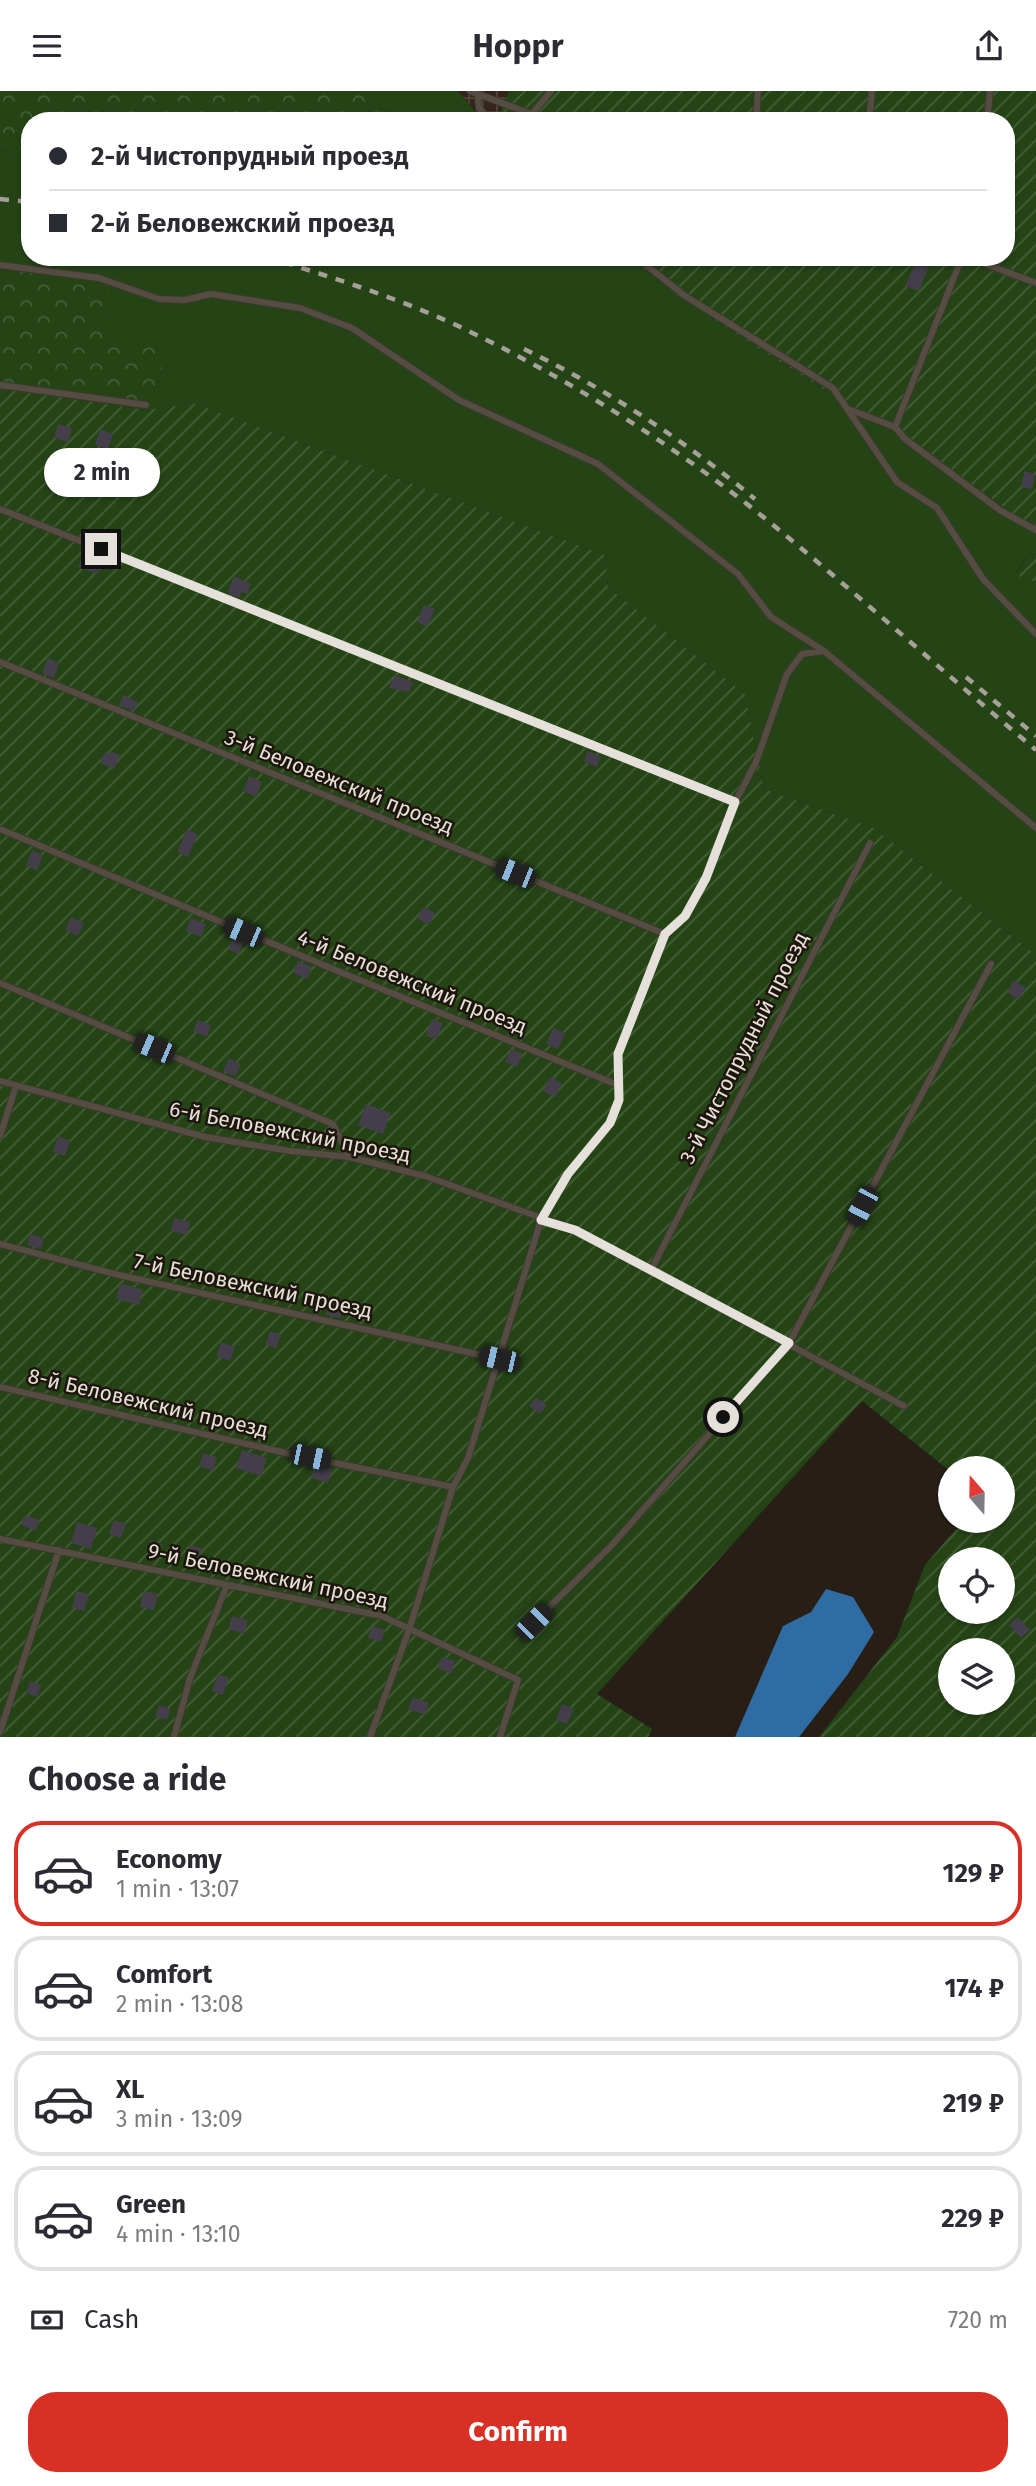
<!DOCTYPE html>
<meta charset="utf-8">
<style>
body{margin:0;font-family:"Fira Sans",sans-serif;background:#f2f2f3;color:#2b2b33;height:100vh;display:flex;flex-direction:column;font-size:26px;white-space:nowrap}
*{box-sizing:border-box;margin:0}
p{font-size:23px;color:#7c7c81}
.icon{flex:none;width:38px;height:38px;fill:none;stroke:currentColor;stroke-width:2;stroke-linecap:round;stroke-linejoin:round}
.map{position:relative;height:1646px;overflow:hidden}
.details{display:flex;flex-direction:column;background:#fff;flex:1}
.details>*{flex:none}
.hud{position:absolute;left:21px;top:21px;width:994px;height:154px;border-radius:28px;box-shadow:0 2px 5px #0004;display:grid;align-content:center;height:154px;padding:0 28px;background:#fff}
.needle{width:46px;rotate:340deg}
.tools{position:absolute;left:938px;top:1365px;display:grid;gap:14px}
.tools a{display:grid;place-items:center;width:77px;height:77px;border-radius:50%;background:#fff;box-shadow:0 2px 5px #0004;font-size:35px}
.end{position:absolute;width:32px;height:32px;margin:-16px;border:9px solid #e5e0d9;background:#111;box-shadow:0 0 0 4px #111}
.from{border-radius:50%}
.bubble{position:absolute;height:49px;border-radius:24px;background:#fff;box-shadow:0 2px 5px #0004;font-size:23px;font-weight:700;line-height:49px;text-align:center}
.car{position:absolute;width:21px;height:42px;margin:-21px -10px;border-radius:9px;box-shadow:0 0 5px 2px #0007;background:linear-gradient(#222 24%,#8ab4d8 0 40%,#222 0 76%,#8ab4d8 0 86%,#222 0)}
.hud b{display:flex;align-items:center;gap:24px;height:66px;font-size:26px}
.hud b+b{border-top:2px solid #e1e1e2}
.hud i{width:18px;height:18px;background:#2b2b33}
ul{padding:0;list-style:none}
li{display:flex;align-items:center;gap:21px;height:105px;margin:0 14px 10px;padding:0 14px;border:4px solid #e1e1e2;border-radius:28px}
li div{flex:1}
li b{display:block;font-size:26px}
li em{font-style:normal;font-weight:700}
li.active{border-color:#d93025}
li>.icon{width:63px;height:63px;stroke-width:1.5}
h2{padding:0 28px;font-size:32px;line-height:84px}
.pay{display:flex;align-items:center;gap:18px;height:77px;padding:0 28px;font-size:26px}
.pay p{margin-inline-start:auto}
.primary-button{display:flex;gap:14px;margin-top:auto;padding:14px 28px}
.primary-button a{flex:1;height:80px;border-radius:28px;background:#d93025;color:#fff;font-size:28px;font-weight:700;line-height:80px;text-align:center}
header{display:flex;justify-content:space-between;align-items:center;height:91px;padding:0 28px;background:#fff;font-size:32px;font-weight:700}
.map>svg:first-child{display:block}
</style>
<header><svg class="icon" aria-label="menu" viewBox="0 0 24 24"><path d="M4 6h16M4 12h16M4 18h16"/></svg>Hoppr<svg class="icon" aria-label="share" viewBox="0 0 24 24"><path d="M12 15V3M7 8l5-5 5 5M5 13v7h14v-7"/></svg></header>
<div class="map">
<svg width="1036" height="1646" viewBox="0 0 1036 1646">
<defs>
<pattern id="industrial-grid" width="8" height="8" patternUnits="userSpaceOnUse" patternTransform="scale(1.75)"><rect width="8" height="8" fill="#34241a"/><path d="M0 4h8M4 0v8" fill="none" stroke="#51443b"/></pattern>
<pattern id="forest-crowns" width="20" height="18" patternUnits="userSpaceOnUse" patternTransform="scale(1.75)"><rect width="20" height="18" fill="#254416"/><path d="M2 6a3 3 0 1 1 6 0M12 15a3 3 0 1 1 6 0" fill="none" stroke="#445f37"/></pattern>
<pattern id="garden-furrows" width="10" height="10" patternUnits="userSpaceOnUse" patternTransform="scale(1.75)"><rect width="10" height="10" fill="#254416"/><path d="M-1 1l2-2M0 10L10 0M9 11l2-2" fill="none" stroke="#445f37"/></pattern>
</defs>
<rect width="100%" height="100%" fill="#271f15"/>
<!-- industrial -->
<path fill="url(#industrial-grid)" d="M 458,0 L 509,0 L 497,30 L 483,30 Z"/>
<!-- grass -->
<path fill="#254416" d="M 365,0 L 458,0 L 483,30 L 395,30 Z
M 0,60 L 30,63 L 30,166 L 627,166 C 757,267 906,340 1036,440 L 1036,453 L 1015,483 L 1036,491 L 1036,864 L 874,737 L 764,698 L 745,603 L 608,496 L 605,464 L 194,312 L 146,319 L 162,280 L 101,240 L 107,226 L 126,216 L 0,177 Z"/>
<!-- forest -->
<path fill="url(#forest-crowns)" d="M 0,0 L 365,0 L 395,30 L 30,30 L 30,63 L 0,60 Z
M 0,177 L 99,190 L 127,216 L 107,226 L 101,240 L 157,258 L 162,280 L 146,319 L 0,297 Z"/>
<!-- garden -->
<path fill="url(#garden-furrows)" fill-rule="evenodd" d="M 509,0 L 1036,0 L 1036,440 C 906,340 757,267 627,166 L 1006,166 L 1006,30 L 497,30 Z
M 0,297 L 146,319 L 194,312 L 605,464 L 608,496 L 745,603 L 764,698 L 874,737 L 1036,864 L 1036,1646 L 819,1646 L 897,1546 L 925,1474 L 963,1430 L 1003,1430 L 1003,1377 L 950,1377 L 950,1380 L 862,1310 L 597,1603 L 652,1638 L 648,1646 L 0,1646 ZM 950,1468 L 1003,1468 L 1003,1521 L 950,1521 ZM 950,1559 L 1003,1559 L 1003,1612 L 950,1612 Z
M 1036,453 L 1036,491 L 1015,484 Z"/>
<!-- water -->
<path fill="#2f6ca4" d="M 826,1498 L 853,1506 L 874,1541 L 848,1583 L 799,1646 L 735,1646 L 783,1535 L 811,1521 Z"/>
<!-- building -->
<path fill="#433e4a" d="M 916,170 L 929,175 L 919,200 L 905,195 Z
M 58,333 L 72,337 L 68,351 L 54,347 Z
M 100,338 L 113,343 L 108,358 L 95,354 Z
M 1024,380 L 1035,383 L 1032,398 L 1021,396 Z
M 84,461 L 103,468 L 97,483 L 78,476 Z
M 234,485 L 251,493 L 247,503 L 242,501 L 239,507 L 227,502 Z
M 424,514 L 435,518 L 427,536 L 417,531 Z
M 48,567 L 59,572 L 54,587 L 42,582 Z
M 395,584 L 413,591 L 409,601 L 389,597 Z
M 123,604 L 138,611 L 134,620 L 119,614 Z
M 111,660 L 120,664 L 114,678 L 100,672 L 105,661 L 109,663 Z
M 587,660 L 601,665 L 597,676 L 584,671 Z
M 249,685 L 262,691 L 256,706 L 243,700 Z
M 187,738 L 198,743 L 188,766 L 177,761 Z
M 32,759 L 43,764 L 37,779 L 26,775 Z
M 424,816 L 435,822 L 428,834 L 417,827 Z
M 71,826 L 84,832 L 78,845 L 65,839 Z
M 191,827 L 206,833 L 201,846 L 186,840 Z
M 234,844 L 244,849 L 239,863 L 228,858 Z
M 298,870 L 312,876 L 307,888 L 293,882 Z
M 1014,889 L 1026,897 L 1018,909 L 1007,901 Z
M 432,928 L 443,932 L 437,948 L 426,945 Z
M 198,929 L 211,934 L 207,946 L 193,940 Z
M 553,937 L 565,942 L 558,958 L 546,953 Z
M 511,958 L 523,963 L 517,976 L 505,971 Z
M 229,967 L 241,973 L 235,985 L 223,980 Z
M 550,986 L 562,992 L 555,1006 L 543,1000 Z
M 366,1013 L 391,1022 L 383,1043 L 358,1034 Z
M 58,1045 L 70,1050 L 65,1065 L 53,1061 Z
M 174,1127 L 190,1131 L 187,1144 L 171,1140 Z
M 30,1143 L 44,1147 L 41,1158 L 27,1154 Z
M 120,1192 L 143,1199 L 139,1214 L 116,1208 Z
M 331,1208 L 345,1212 L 340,1227 L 326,1224 Z
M 270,1240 L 281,1244 L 276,1257 L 265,1254 Z
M 221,1251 L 235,1256 L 230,1270 L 216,1265 Z
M 536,1306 L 547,1314 L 540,1323 L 529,1315 Z
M 242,1359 L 267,1367 L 261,1385 L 236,1377 Z
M 203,1362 L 217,1366 L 213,1380 L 199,1375 Z
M 315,1374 L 332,1378 L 328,1392 L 311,1387 Z
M 25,1424 L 40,1429 L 35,1440 L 21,1434 Z
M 114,1429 L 126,1433 L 121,1447 L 109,1443 Z
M 77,1431 L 97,1437 L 91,1458 L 71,1452 Z
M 150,1449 L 162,1453 L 159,1465 L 147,1462 Z
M 190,1454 L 202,1457 L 198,1471 L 187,1468 Z
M 76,1500 L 89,1503 L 84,1520 L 72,1517 Z
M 143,1500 L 158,1503 L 154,1519 L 140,1516 Z
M 232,1525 L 248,1529 L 244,1543 L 228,1538 Z
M 1018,1526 L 1030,1539 L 1021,1547 L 1009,1534 Z
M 372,1535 L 385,1539 L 381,1551 L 368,1547 Z
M 441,1566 L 455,1570 L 452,1582 L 438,1578 Z
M 218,1583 L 229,1587 L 223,1604 L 212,1600 Z
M 30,1590 L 41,1594 L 37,1606 L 26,1602 Z
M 413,1606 L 429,1612 L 425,1624 L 408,1618 Z
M 562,1613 L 574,1618 L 567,1633 L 556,1629 Z
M 159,1614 L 171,1618 L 167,1629 L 155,1626 Z"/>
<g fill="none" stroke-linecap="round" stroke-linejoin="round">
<defs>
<path id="service" d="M 470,0 L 550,30
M 478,5 L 479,17 L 491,30
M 531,24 L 551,0
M 756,30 L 758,0
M 869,30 L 872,0
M 987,30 L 990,0
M 636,166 L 685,205 L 833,297 L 897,391 L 937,417 L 983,488 L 1036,543
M 967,166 L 1036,192
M 0,174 L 99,187 L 159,208 L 185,209 L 211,203 L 300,217 L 352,237 L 459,309 L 598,373 L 738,483 L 771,526 L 824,560 L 1036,737
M 0,294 L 146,314
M 851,319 L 895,336 L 962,166
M 895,336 L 905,348 L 1001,420 L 1036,439
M 0,418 L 735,711
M 0,571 L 665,843
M 0,738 L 340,881 L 618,994
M 0,892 L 333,1033 L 349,1066
M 0,990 L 205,1046 L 290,1060 L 349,1066 L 425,1085 L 575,1139 L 904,1315
M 0,1045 L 16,995
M 0,1153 L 119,1184 L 499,1268
M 651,1179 L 870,752
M 0,1296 L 286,1362 L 453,1396
M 0,1448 L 382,1525 L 518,1589 L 500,1646
M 534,1531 L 612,1454 L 789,1252 L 991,873
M 0,1641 L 59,1459
M 174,1646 L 190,1587 L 227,1494
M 370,1646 L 410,1536 L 453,1396 L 468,1367 L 541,1129 L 568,1083 L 610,1032 L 619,1009 L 618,963 L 665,843 L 685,825 L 706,787 L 731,719 L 756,671 L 787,583 L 802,563 L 824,560"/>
</defs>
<!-- service casing -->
<use href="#service" stroke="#3f3832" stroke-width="8"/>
<!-- service -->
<use href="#service" stroke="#564d42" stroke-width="6"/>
<!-- rail -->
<path stroke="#a6a098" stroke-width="4.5" stroke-dasharray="9 9" stroke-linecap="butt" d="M 0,108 L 30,111
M 267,166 C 331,186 395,206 456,234 C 570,288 681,358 778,438 C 865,510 949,586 1036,659
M 524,258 C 605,297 685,350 755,408
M 966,586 L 1036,645"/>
</g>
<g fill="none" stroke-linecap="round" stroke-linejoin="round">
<!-- route -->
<path stroke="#e5e0d9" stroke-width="9" d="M 101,458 L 735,711 L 706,787 L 685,825 L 665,843 L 618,963 L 619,1009 L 610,1032 L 568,1083 L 541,1129 L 575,1139 L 789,1252 L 723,1326"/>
</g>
<g text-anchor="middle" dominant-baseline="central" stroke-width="5" stroke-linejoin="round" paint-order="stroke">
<!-- street labels -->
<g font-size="21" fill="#e5e0d9" stroke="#1e160c">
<text transform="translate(339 691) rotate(22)">3-й Беловежский проезд</text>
<text transform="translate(412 891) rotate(22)">4-й Беловежский проезд</text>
<text transform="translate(744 957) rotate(-63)">3-й Чистопрудный проезд</text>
<text transform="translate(290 1041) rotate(11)">6-й Беловежский проезд</text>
<text transform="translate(253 1195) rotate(12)">7-й Беловежский проезд</text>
<text transform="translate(148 1312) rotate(13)">8-й Беловежский проезд</text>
<text transform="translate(268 1485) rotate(12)">9-й Беловежский проезд</text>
</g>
</g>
</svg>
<div class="tools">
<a><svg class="needle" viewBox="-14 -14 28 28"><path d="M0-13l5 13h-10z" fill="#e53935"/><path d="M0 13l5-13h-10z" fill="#7c7c81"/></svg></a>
<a><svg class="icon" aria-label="locate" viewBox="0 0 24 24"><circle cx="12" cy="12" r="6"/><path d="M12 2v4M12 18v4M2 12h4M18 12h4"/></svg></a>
<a><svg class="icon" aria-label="layers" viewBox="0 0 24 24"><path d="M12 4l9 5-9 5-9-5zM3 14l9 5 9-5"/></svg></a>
</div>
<i class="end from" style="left:723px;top:1326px"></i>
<i class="end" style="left:101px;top:458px"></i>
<div class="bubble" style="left:44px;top:357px;width:116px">2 min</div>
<i class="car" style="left:515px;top:782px;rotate:292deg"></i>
<i class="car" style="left:243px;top:841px;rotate:293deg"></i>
<i class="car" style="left:154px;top:957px;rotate:293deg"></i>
<i class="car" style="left:862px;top:1115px;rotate:208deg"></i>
<i class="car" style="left:499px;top:1268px;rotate:283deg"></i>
<i class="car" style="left:310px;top:1366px;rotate:102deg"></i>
<i class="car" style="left:534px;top:1531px;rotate:45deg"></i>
<div class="hud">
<b><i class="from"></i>2-й Чистопрудный проезд</b>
<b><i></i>2-й Беловежский проезд</b>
</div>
</div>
<section class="details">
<h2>Choose a ride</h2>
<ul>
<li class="active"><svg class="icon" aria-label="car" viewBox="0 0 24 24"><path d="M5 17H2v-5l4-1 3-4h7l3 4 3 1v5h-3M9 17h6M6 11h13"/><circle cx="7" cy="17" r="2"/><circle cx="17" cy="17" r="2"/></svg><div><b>Economy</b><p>1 min · 13:07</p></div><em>129 ₽</em></li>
<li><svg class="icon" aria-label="car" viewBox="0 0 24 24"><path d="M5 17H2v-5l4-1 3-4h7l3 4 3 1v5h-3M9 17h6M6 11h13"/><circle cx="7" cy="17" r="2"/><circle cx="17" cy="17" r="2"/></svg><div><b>Comfort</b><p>2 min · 13:08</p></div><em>174 ₽</em></li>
<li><svg class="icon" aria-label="car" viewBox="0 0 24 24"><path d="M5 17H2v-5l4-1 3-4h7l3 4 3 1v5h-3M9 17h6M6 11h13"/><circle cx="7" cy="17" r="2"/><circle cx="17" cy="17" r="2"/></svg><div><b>XL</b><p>3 min · 13:09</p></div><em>219 ₽</em></li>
<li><svg class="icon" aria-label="car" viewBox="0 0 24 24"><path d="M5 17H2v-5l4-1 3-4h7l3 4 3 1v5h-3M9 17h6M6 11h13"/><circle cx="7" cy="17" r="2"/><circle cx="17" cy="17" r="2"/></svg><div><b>Green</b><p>4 min · 13:10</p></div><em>229 ₽</em></li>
</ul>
<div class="pay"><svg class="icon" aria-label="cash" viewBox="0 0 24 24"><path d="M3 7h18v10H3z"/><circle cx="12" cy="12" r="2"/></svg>Cash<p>720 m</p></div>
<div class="primary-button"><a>Confirm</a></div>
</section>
